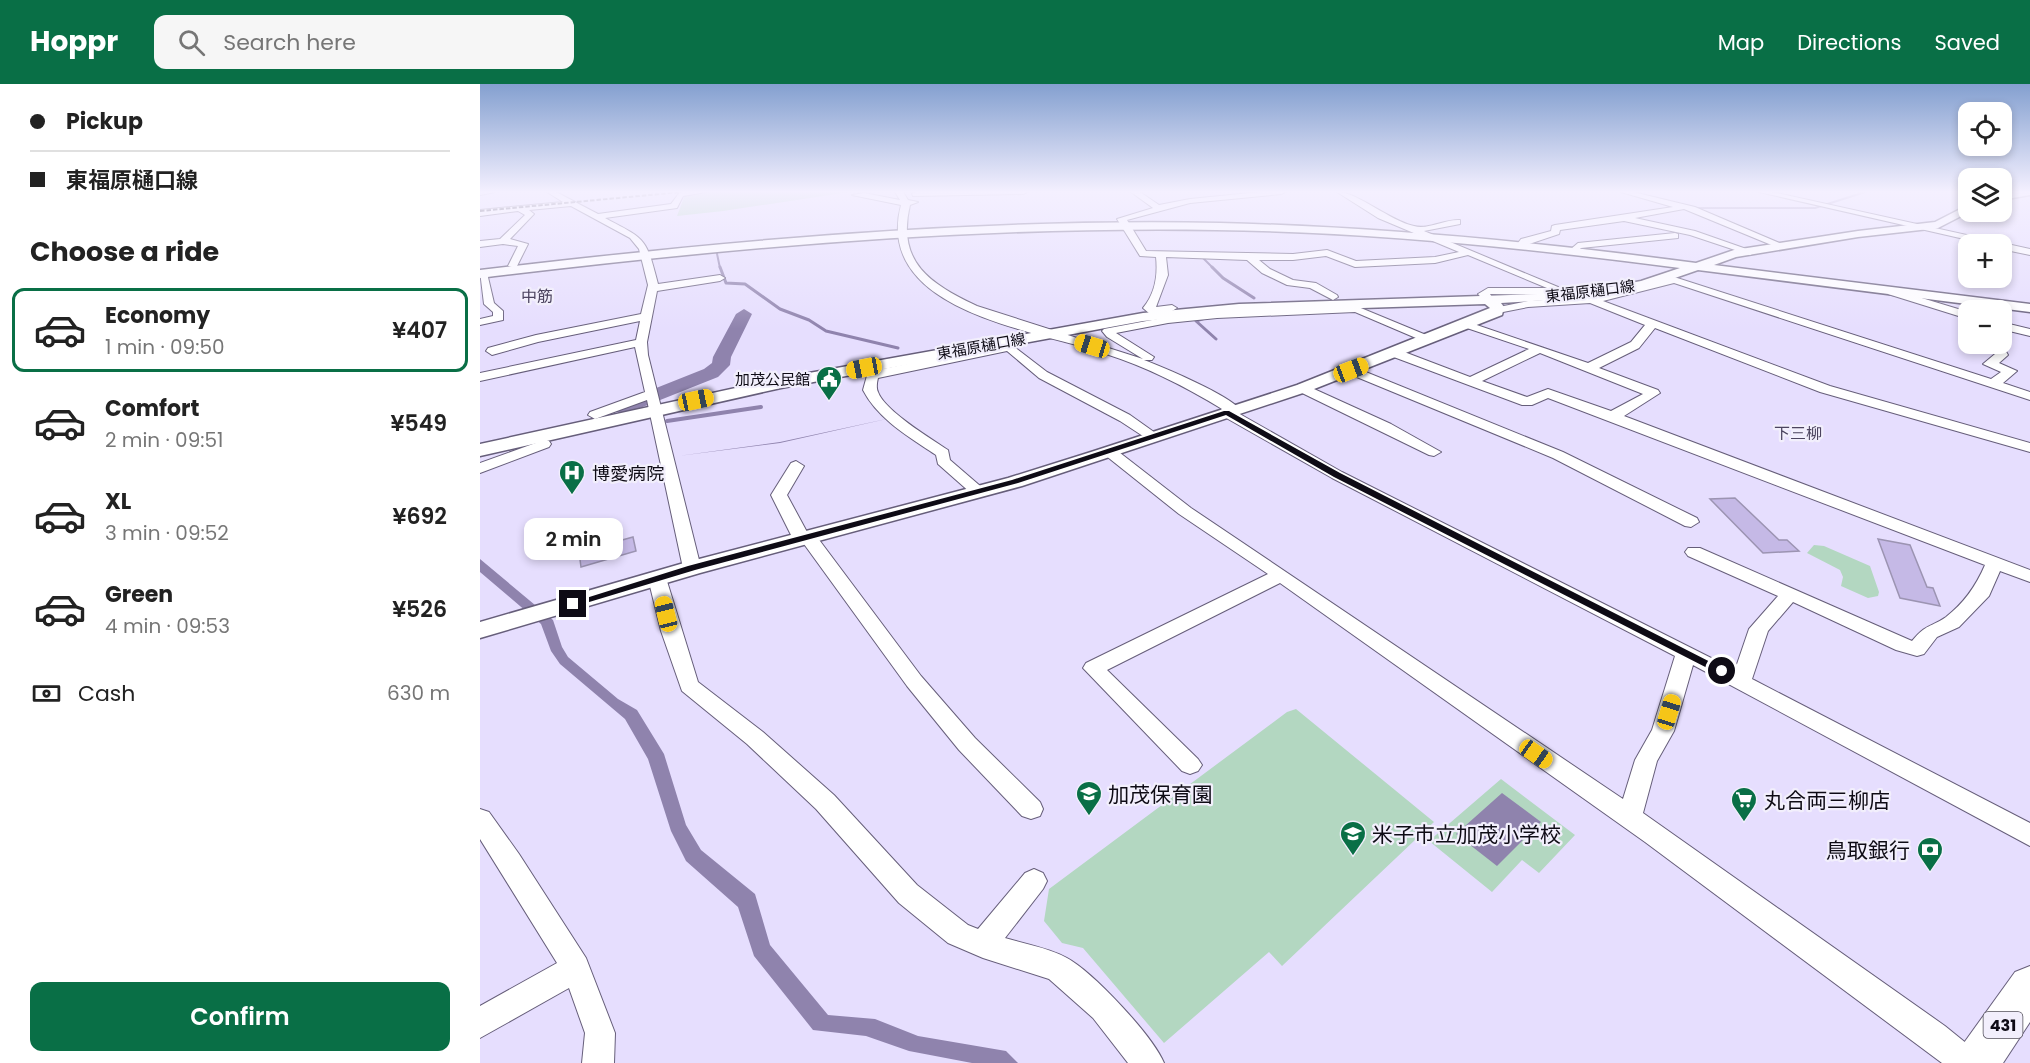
<!DOCTYPE html>
<meta charset="utf-8">
<style>
body{margin:0;font-family:Poppins,"Noto Sans JP",sans-serif;background:#f6f6f6;color:#222;height:100vh;display:flex;flex-direction:column;font-size:22px;white-space:nowrap}
*{box-sizing:border-box;margin:0}
p{font-size:20px;color:#767676}
.icon{flex:none;width:33px;height:33px;fill:none;stroke:currentColor;stroke-width:2;stroke-linecap:round;stroke-linejoin:round}
.map{position:relative;flex:1;overflow:hidden}
.sheet{display:flex;flex-direction:column;background:#fff;width:480px}
.sheet>*{flex:none}
.hud{display:grid;align-content:center;height:132px;padding:0 30px;background:#fff}
.fabs{position:absolute;left:1478px;top:18px;display:grid;gap:12px}
.fabs a{display:grid;place-items:center;width:54px;height:54px;border-radius:12px;background:#fff;box-shadow:0 3px 9px #0003;font-size:30px}
.end{position:absolute;width:27px;height:27px;margin:-14px;border:8px solid #0e0b15;background:#fff;box-shadow:0 0 0 3px #fff}
.from{border-radius:50%}
.bubble{position:absolute;height:42px;border-radius:12px;background:#fff;box-shadow:0 3px 9px #0003;font-size:20px;font-weight:600;line-height:42px;text-align:center}
.car{position:absolute;width:18px;height:36px;margin:-18px -9px;border-radius:8px;box-shadow:0 0 4px 2px #0007;background:linear-gradient(#f5c518 24%,#345 0 40%,#f5c518 0 76%,#345 0 86%,#f5c518 0)}
.hud b{display:flex;align-items:center;gap:21px;height:57px;font-size:22px}
.hud b+b{border-top:2px solid #e0e0e0}
.hud i{width:15px;height:15px;background:#222}
ul{padding:0;list-style:none}
li{display:flex;align-items:center;gap:18px;height:84px;margin:0 12px 9px;padding:0 18px;border:3px solid transparent;border-radius:12px}
li div{flex:1}
li b{display:block;font-size:22px}
li em{font-style:normal;font-weight:600}
li.current{border-color:#096f46}
li>.icon{width:54px;height:54px;stroke-width:1.5}
h2{padding:0 30px;font-size:27px;line-height:72px}
.pay{display:flex;align-items:center;gap:15px;height:66px;padding:0 30px;font-size:22px}
.pay p{margin-inline-start:auto}
.button{display:flex;gap:12px;margin-top:auto;padding:12px 30px}
.button a{flex:1;height:69px;border-radius:12px;background:#096f46;color:#fff;font-size:24px;font-weight:600;line-height:69px;text-align:center}
header{display:flex;align-items:center;gap:36px;box-sizing:border-box;height:84px;padding:0 30px;background:#096f46;color:#fff}
header strong{font-size:28px}
nav{display:flex;gap:33px;margin-inline-start:auto;font-size:21px}
.search{width:420px;height:54px;background:#f6f6f6;display:flex;align-items:center;gap:15px;box-sizing:border-box;padding:0 21px;border-radius:12px;color:#767676;font-size:22px}
main{display:flex;flex:1;min-height:0}
.map>svg:first-child{display:block}
</style>
<header>
<strong>Hoppr</strong>
<div class="search"><svg class="icon" aria-label="search" viewBox="0 0 24 24"><circle cx="10" cy="10" r="6"/><path d="M15 15l6 6"/></svg>Search here</div>
<nav><a>Map</a><a>Directions</a><a>Saved</a></nav>
</header>
<main>
<section class="sheet">
<div class="hud">
<b><i class="from"></i>Pickup</b>
<b><i></i>東福原樋口線</b>
</div>
<h2>Choose a ride</h2>
<ul>
<li class="current"><svg class="icon" aria-label="car" viewBox="0 0 24 24"><path d="M5 17H2v-5l4-1 3-4h7l3 4 3 1v5h-3M9 17h6M6 11h13"/><circle cx="7" cy="17" r="2"/><circle cx="17" cy="17" r="2"/></svg><div><b>Economy</b><p>1 min · 09:50</p></div><em>¥407</em></li>
<li><svg class="icon" aria-label="car" viewBox="0 0 24 24"><path d="M5 17H2v-5l4-1 3-4h7l3 4 3 1v5h-3M9 17h6M6 11h13"/><circle cx="7" cy="17" r="2"/><circle cx="17" cy="17" r="2"/></svg><div><b>Comfort</b><p>2 min · 09:51</p></div><em>¥549</em></li>
<li><svg class="icon" aria-label="car" viewBox="0 0 24 24"><path d="M5 17H2v-5l4-1 3-4h7l3 4 3 1v5h-3M9 17h6M6 11h13"/><circle cx="7" cy="17" r="2"/><circle cx="17" cy="17" r="2"/></svg><div><b>XL</b><p>3 min · 09:52</p></div><em>¥692</em></li>
<li><svg class="icon" aria-label="car" viewBox="0 0 24 24"><path d="M5 17H2v-5l4-1 3-4h7l3 4 3 1v5h-3M9 17h6M6 11h13"/><circle cx="7" cy="17" r="2"/><circle cx="17" cy="17" r="2"/></svg><div><b>Green</b><p>4 min · 09:53</p></div><em>¥526</em></li>
</ul>
<div class="pay"><svg class="icon" aria-label="cash" viewBox="0 0 24 24"><path d="M3 7h18v10H3z"/><circle cx="12" cy="12" r="2"/></svg>Cash<p>630 m</p></div>
<div class="button"><a>Confirm</a></div>
</section>
<div class="map">
<svg width="1550" height="979" viewBox="0 0 1550 979">
<rect width="100%" height="100%" fill="#e6defe"/>
<!-- green -->
<path fill="#b3d7c1" d="M 233,108 L 370,108 L 243,127 L 197,132 L 205,111 Z
M 1334,461 L 1344,462 L 1390,482 L 1399,508 L 1398,512 L 1388,514 L 1361,502 L 1363,493 L 1360,486 L 1327,469 Z
M 816,625 L 954,738 L 802,882 L 789,868 L 684,959 L 603,864 L 582,859 L 564,837 L 569,805 L 807,628 Z
M 1021,695 L 1095,751 L 1059,789 L 1042,776 L 1012,808 L 949,757 Z"/>
<!-- water -->
<path fill="#8f83ad" d="M 411,334 L 300,359 L 198,372 L 300,358 Z
M 0,475 L 73,536 L 82,563 L 88,573 L 138,615 L 157,626 L 184,670 L 206,741 L 221,766 L 275,810 L 290,861 L 348,931 L 395,935 L 438,952 L 526,967 L 538,979 L 492,979 L 429,967 L 386,952 L 333,946 L 274,872 L 258,823 L 206,777 L 191,747 L 168,675 L 145,635 L 80,580 L 71,567 L 61,540 L 0,488 Z
M 1022,709 L 1061,738 L 1017,782 L 976,750 Z"/>
<g fill="none" stroke-linecap="round" stroke-linejoin="round">
<!-- stream-far2 -->
<path stroke="#8f83ad" stroke-width="2" d="M 1214,124 L 1335,124 L 1385,108
M 236,165 L 240,184
M 721,172 L 733,184"/>
<!-- stream-far1 -->
<path stroke="#8f83ad" stroke-width="3" d="M 240,183 L 246,199 L 265,200 L 300,225 L 329,236 L 346,247 L 418,264
M 732,183 L 743,194 L 774,214
M 725,234 L 716,237 L 736,255"/>
<!-- stream -->
<path stroke="#8f83ad" stroke-width="4" d="M 187,337 L 281,323"/>
<!-- river -->
<path fill="#8f83ad" fill-rule="evenodd" d="M 0,108 L 7,108 L 0,112 Z
M 264,225 L 272,230 L 251,273 L 250,281 L 238,293 L 150,328 L 136,328 L 133,324 L 136,320 L 224,285 L 232,279 L 233,273 L 256,230 Z"/>
</g>
<!-- building -->
<path fill="#c5b9e6" stroke="#9c94b2" stroke-width="1.5" d="M 1255,414 L 1299,456 L 1307,456 L 1319,467 L 1283,469 L 1230,415 Z
M 153,453 L 156,467 L 101,483 L 99,468 Z
M 1398,455 L 1430,461 L 1447,503 L 1453,504 L 1460,522 L 1420,514 Z"/>
<g fill="none" stroke-linecap="round" stroke-linejoin="round">
<defs>
<path id="minor" d="M 0,108 L 15,108 L 0,111 Z
M 67,108 L 76,108 L 118,130 L 191,120 L 200,108 L 226,108 L 203,112 L 197,124 L 125,134 C 167,156 166,154 178,200 L 240,191 L 245,194 L 240,197 L 177,207 L 167,258 L 168,271 L 221,484 L 218,488 L 206,488 L 203,484 L 167,316 L 115,335 L 108,331 L 110,328 L 165,308 L 155,263 L 0,297 L 0,289 L 156,256 L 160,237 L 58,258 L 12,271 L 6,267 L 8,264 L 56,251 L 161,230 L 168,201 L 159,165 L 150,154 L 91,122 L 49,126 L 54,130 L 30,155 L 48,160 L 36,184 L 28,182 L 38,162 L 23,160 L 0,163 L 0,157 L 20,155 L 45,131 L 38,127 L 0,132 L 0,126 L 83,118 Z
M 415,108 L 423,108 L 428,116 L 438,118 L 430,121 C 416,179 451,200 497,222 L 663,275 L 627,253 L 622,247 L 624,245 L 688,233 L 737,228 L 876,222 L 951,253 L 951,257 L 943,257 L 875,228 L 737,234 L 688,239 L 636,249 L 674,273 L 672,276 L 664,276 C 687,285 747,310 761,326 L 758,329 L 862,388 L 1255,586 L 1269,545 L 1298,512 L 1208,472 L 1205,468 L 1208,464 L 1220,464 L 1432,557 C 1447,539 1450,544 1466,533 C 1484,519 1496,502 1505,481 L 1068,314 L 1052,321 L 1042,321 L 911,272 L 911,266 L 919,266 L 990,293 L 1049,265 L 981,242 L 979,240 L 985,237 L 1108,279 L 1151,258 L 1165,241 L 1110,219 L 1048,223 L 1018,229 L 1013,226 L 1014,224 L 1048,217 L 1110,213 L 1194,193 L 1511,295 L 1521,288 L 1503,280 L 1515,270 L 1501,261 C 1511,257 1523,260 1528,271 L 1519,279 L 1537,287 L 1523,299 L 1550,308 L 1550,316 L 1194,199 L 1123,217 L 1350,302 L 1550,359 L 1550,368 L 1340,308 L 1175,244 L 1159,264 L 1119,284 L 1178,306 L 1180,309 L 1144,332 L 1550,486 L 1550,498 L 1520,487 L 1509,512 L 1479,543 L 1457,553 L 1444,570 L 1437,572 L 1416,566 L 1313,518 L 1288,547 L 1272,595 L 1550,739 L 1550,762 L 1213,581 L 1194,647 L 1177,677 L 1163,729 L 1465,942 L 1497,968 L 1502,979 L 1462,979 L 1165,758 L 800,499 L 627,586 L 718,675 L 722,681 L 718,687 L 710,690 L 702,687 L 603,584 L 606,579 L 788,490 L 699,430 L 625,371 L 623,368 L 630,364 L 635,365 L 711,424 L 1143,715 L 1155,676 L 1172,646 L 1195,572 L 852,394 L 741,331 L 739,328 L 742,325 C 706,303 667,283 626,270 C 557,246 393,228 421,121 L 372,111 L 384,109 L 420,116 ZM 1060,269 L 1163,310 L 1131,327 L 1068,305 L 1047,313 L 1002,297 Z
M 436,108 L 547,108 L 543,110 L 433,112 L 432,110 Z
M 651,108 L 660,108 L 679,121 L 710,115 L 780,108 L 805,108 L 801,110 L 710,119 L 647,136 L 666,167 L 813,170 L 847,166 L 876,177 L 955,173 L 979,168 L 898,134 L 857,108 C 876,107 910,137 934,142 C 948,146 965,135 980,136 L 980,140 L 944,147 L 1078,203 L 1075,210 L 1071,211 L 1010,210 L 1014,216 L 1013,218 L 1005,218 L 998,210 L 1008,204 L 1067,204 L 988,171 L 955,179 L 875,183 L 846,172 L 813,176 L 779,176 L 790,185 L 813,196 L 836,199 L 857,211 L 858,213 L 853,216 L 830,204 L 807,201 L 782,189 L 767,176 L 686,173 L 688,191 L 676,223 L 692,221 L 697,224 L 692,227 L 670,230 L 663,224 C 675,210 678,191 676,173 L 660,172 L 637,135 L 673,124 Z
M 1141,108 L 1153,108 L 1215,123 L 1309,163 L 1301,165 L 1204,125 L 1155,134 L 1215,147 L 1275,168 L 1270,171 L 1210,151 L 1144,137 L 1080,146 L 1079,150 L 1043,162 L 1038,159 L 1041,155 L 1071,147 L 1072,142 L 1075,141 L 1193,123 Z
M 1279,108 L 1292,108 L 1550,165 L 1550,171 L 1521,165 L 1521,160 L 1506,160 Z
M 1195,149 L 1198,150 L 1198,154 L 1101,164 L 1096,168 L 1091,165 L 1098,159 Z
M 0,187 L 7,189 L 14,219 L 23,227 L 23,236 L 0,241 L 0,235 L 13,232 L 13,228 L 4,220 Z
M 1412,205 L 1488,228 L 1488,235 L 1408,210 L 1408,206 Z
M 1521,238 L 1550,245 L 1550,252 L 1521,245 Z
M 529,259 L 567,288 L 650,331 L 681,353 L 674,357 L 669,356 L 640,337 L 559,294 L 527,267 L 398,294 C 397,298 396,304 398,308 C 404,326 451,355 468,366 L 470,376 L 506,407 L 498,412 L 492,410 L 458,380 L 456,371 C 429,353 398,335 383,306 L 388,288 Z
M 871,282 L 1083,368 L 1217,434 L 1219,438 L 1211,443 L 1205,442 L 1073,374 L 867,289 L 865,286 Z
M 823,300 L 911,340 L 961,368 L 954,372 L 949,371 L 818,307 L 816,304 L 818,301 Z
M 64,356 L 69,357 L 71,360 L 69,363 L 0,389 L 0,379 Z
M 316,377 L 324,382 L 307,411 L 327,448 L 334,449 L 441,592 L 495,654 L 560,718 L 563,725 L 560,732 L 551,735 L 542,732 L 479,666 L 427,602 L 324,460 L 316,459 L 313,455 L 291,411 L 311,379 Z
M 177,488 L 183,490 L 186,494 L 218,598 L 283,648 L 354,711 L 437,801 L 488,841 L 498,845 L 545,789 L 554,785 L 563,789 L 567,797 L 563,805 L 525,854 C 545,860 569,864 587,874 C 613,888 673,952 684,979 L 648,979 L 613,934 L 569,895 L 503,874 L 468,859 L 419,819 L 336,725 L 267,660 L 202,607 L 181,547 L 168,494 L 171,490 Z
M 0,725 L 9,728 L 39,770 L 106,874 L 135,949 L 134,979 L 102,979 L 105,949 L 89,904 L 0,954 L 0,922 L 77,879 L 0,755 Z"/>
<path id="major" d="M 1535,108 L 1550,108 L 1550,111 L 1521,116 L 1521,110 Z
M 1488,121 L 1489,128 L 1458,144 L 1378,153 L 1256,173 L 1234,181 L 1550,220 L 1550,228 L 1218,186 L 1169,203 L 1119,213 L 1021,219 L 1024,223 L 1022,231 L 829,307 L 542,402 L 220,489 L 0,554 L 0,538 L 204,479 L 528,394 L 611,368 L 817,301 L 1010,224 L 1005,220 L 759,228 L 663,237 L 301,304 L 0,372 L 0,360 L 301,294 L 663,229 L 759,220 L 1058,210 L 1119,205 L 1161,197 L 1200,184 C 1046,164 892,148 736,146 C 490,142 244,164 0,194 L 0,186 C 245,157 492,134 740,139 C 899,143 1058,158 1216,179 L 1254,166 L 1378,147 L 1455,138 Z"/>
<path id="highway" d="M 1550,882 L 1550,938 L 1523,979 L 1475,979 L 1481,963 L 1535,888 Z"/>
</defs>
<!-- minor casing -->
<use href="#minor" stroke="#665e7a" stroke-width="2"/>
<!-- major casing -->
<use href="#major" stroke="#665e7a" stroke-width="3"/>
<!-- highway casing -->
<use href="#highway" stroke="#665e7a" stroke-width="2"/>
<!-- minor -->
<use href="#minor" fill="#fff" fill-rule="evenodd"/>
<!-- major -->
<use href="#major" fill="#fff" fill-rule="evenodd"/>
<!-- highway -->
<use href="#highway" fill="#fff" fill-rule="evenodd"/>
<!-- rail -->
<path stroke="#24212d" stroke-width="2" stroke-dasharray="4.5 2" stroke-linecap="butt" d="M 0,127 L 201,108"/>
</g>
<!-- sky -->
<linearGradient id="sky" x2="0" y2="1"><stop stop-color="#84a0d0"/><stop offset="0.44" stop-color="#f4f0ff"/><stop offset="1" stop-color="#f4f0ff" stop-opacity="0"/></linearGradient>
<rect width="1550" height="245" fill="url(#sky)"/>
<!-- route -->
<path fill="#0e0b15" d="M 744,327 L 749,327 L 860,389 L 1248,587 L 1242,591 L 1239,590 L 854,393 L 746,331 L 538,399 L 215,486 L 96,522 L 89,522 L 87,520 L 208,482 L 532,396 Z"/>
<!-- icons -->
<defs>
<symbol id="civic-pin" viewBox="-11 -11 22 30"><path d="M0 17L-7.5 6A9.5 9.5 0 1 1 7.5 6Z" fill="#096f46" stroke="#f2effc"/><path d="M-.6-6.5H3V-4.5H.6V-3L4-1V1h2V6H-6V1h2V-1L-.6-3ZM-1.2 2.5V6h2.4V2.5Z" fill="#fff"/></symbol>
<symbol id="hospital-pin" viewBox="-11 -11 22 30"><path d="M0 17L-7.5 6A9.5 9.5 0 1 1 7.5 6Z" fill="#096f46" stroke="#f2effc"/><path d="M-5-5h3v3.5h4V-5h3V5h-3V1.5h-4V5h-3Z" fill="#fff"/></symbol>
<symbol id="school-pin" viewBox="-11 -11 22 30"><path d="M0 17L-7.5 6A9.5 9.5 0 1 1 7.5 6Z" fill="#096f46" stroke="#f2effc"/><path d="M0-5L7-2L0 1L-7-2ZM-4 1L0 2.5L4 1V4Q0 6-4 4Z" fill="#fff"/></symbol>
<symbol id="supermarket-pin" viewBox="-11 -11 22 30"><path d="M0 17L-7.5 6A9.5 9.5 0 1 1 7.5 6Z" fill="#096f46" stroke="#f2effc"/><path d="M-6-5.5h2.5l.6 2H6L4.5 2H-2.5L-4.4-4H-6ZM-1.5 3.2a1.3 1.3 0 1 0 .1 0ZM3 3.2a1.3 1.3 0 1 0 .1 0Z" fill="#fff"/></symbol>
<symbol id="bank-pin" viewBox="-11 -11 22 30"><path d="M0 17L-7.5 6A9.5 9.5 0 1 1 7.5 6Z" fill="#096f46" stroke="#f2effc"/><path d="M-6-4H6V4H-6ZM0-2.3a2.3 2.3 0 1 0 0 4.6a2.3 2.3 0 1 0 0-4.6Z" fill="#fff"/></symbol>
</defs>
<g fill-rule="evenodd">
<use href="#civic-pin" x="334" y="280" width="30" height="40"/>
<use href="#hospital-pin" x="77" y="374" width="30" height="40"/>
<use href="#school-pin" x="594" y="695" width="30" height="40"/>
<use href="#supermarket-pin" x="1249" y="701" width="30" height="40"/>
<use href="#school-pin" x="858" y="735" width="30" height="40"/>
<use href="#bank-pin" x="1435" y="751" width="30" height="40"/>
</g>
<g text-anchor="middle" dominant-baseline="central" stroke-width="4.5" stroke-linejoin="round" paint-order="stroke">
<!-- far-street labels -->
<g font-size="15" fill="#0e0b15" stroke="#f2effc">
<text transform="translate(1110 207) rotate(-7)">東福原樋口線</text>
<text transform="translate(501 262) rotate(-10)">東福原樋口線</text>
</g>
<!-- far-poi labels -->
<g font-size="15" fill="#0e0b15" stroke="#f2effc" text-anchor="end">
<text x="330" y="295">加茂公民館</text>
</g>
<!-- far-neighbourhood labels -->
<g font-size="16" fill="#4c445f" stroke="#f2effc">
<text x="57" y="212">中筋</text>
<text x="1318" y="349">下三柳</text>
</g>
<!-- shield labels -->
<rect fill="#f2effc" stroke="#524f5a" stroke-width="1.5" x="1503.5" y="928" width="39" height="26" rx="4.5"/>
<g font-size="16" font-weight="bold" fill="#0e0b15">
<text x="1523" y="941">431</text>
</g>
<!-- poi labels -->
<g font-size="18" fill="#0e0b15" stroke="#f2effc" text-anchor="start">
<text x="112" y="389">博愛病院</text>
</g>
<!-- near-poi labels -->
<g font-size="21" fill="#0e0b15" stroke="#f2effc" text-anchor="start">
<text x="628" y="710">加茂保育園</text>
<text x="1284" y="716">丸合両三柳店</text>
<text x="892" y="750">米子市立加茂小学校</text>
<text x="1430" y="766" text-anchor="end">鳥取銀行</text>
</g>
</g>
</svg>
<div class="fabs">
<a><svg class="icon" aria-label="locate" viewBox="0 0 24 24"><circle cx="12" cy="12" r="6"/><path d="M12 2v4M12 18v4M2 12h4M18 12h4"/></svg></a>
<a><svg class="icon" aria-label="layers" viewBox="0 0 24 24"><path d="M12 4l9 5-9 5-9-5zM3 14l9 5 9-5"/></svg></a>
<a>+</a>
<a>−</a>
</div>
<i class="end from" style="left:1242px;top:587px"></i>
<i class="end" style="left:93px;top:520px"></i>
<div class="bubble" style="left:44px;top:434px;width:99px">2 min</div>
<i class="car" style="left:612px;top:262px;rotate:287deg"></i>
<i class="car" style="left:384px;top:284px;rotate:259deg"></i>
<i class="car" style="left:871px;top:286px;rotate:69deg"></i>
<i class="car" style="left:216px;top:316px;rotate:78deg"></i>
<i class="car" style="left:186px;top:530px;rotate:346deg"></i>
<i class="car" style="left:1189px;top:628px;rotate:17deg"></i>
<i class="car" style="left:1056px;top:670px;rotate:125deg"></i>
</div>
</main>
